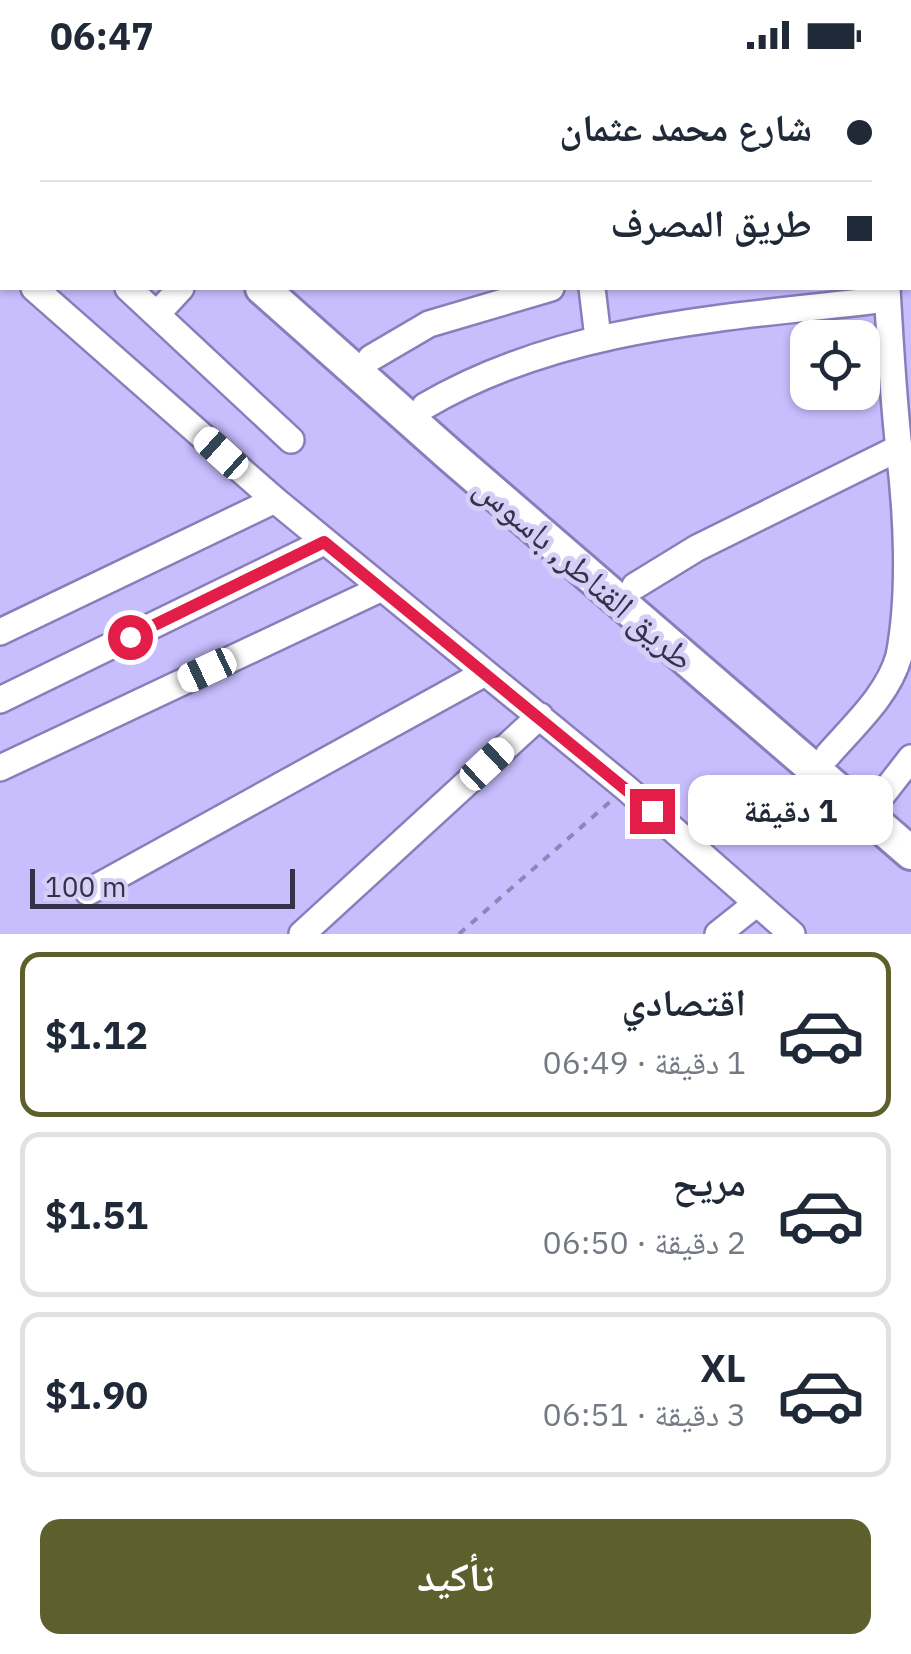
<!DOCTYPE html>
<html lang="ar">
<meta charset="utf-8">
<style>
body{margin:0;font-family:"IBM Plex Sans","Noto Naskh Arabic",sans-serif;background:#f6f6f7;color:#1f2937;direction:rtl;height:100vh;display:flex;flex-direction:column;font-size:38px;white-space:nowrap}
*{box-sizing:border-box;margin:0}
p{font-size:32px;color:#747a83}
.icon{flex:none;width:55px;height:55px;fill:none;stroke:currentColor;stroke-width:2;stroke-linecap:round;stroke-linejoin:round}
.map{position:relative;height:864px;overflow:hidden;direction:ltr}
.drawer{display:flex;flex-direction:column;background:#fff;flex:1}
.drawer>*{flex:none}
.hud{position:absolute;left:0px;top:0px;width:912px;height:220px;box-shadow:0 2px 8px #0004;direction:rtl;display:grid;align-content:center;height:220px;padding:0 40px;background:#fff}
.buttons{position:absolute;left:790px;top:250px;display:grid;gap:20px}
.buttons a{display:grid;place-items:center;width:90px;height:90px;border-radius:20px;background:#fff;box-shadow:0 2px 8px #0004;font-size:50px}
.scale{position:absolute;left:30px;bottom:25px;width:265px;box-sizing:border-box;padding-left:10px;border:5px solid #36314b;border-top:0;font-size:28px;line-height:35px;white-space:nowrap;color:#36314b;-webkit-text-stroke:8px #d4cff6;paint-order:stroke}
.end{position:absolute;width:45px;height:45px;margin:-22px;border:12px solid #e11d48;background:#fff;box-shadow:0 0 0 5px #fff}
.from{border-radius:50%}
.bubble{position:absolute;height:70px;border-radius:20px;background:#fff;box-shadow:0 2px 8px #0004;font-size:32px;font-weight:700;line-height:70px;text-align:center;direction:rtl}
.car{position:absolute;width:30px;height:60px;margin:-30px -15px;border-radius:12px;box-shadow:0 0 8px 2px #0007;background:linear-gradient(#fff 24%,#345 0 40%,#fff 0 76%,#345 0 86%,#fff 0)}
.hud b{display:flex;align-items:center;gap:35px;height:95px;font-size:38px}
.hud b+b{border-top:2px solid #e0e1e3}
.hud i{width:25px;height:25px;background:#1f2937}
ul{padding:18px 0 0;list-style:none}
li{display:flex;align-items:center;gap:30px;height:165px;margin:0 20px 15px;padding:0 20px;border:5px solid #e0e1e3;border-radius:20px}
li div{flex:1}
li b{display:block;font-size:38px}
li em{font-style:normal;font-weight:700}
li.on{border-color:#5d602d}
li>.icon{width:90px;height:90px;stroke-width:1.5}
.button{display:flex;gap:20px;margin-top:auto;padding:20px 40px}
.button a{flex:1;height:115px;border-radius:20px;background:#5d602d;color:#fff;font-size:40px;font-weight:700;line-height:115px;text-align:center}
.status{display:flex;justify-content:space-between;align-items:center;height:70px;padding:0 50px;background:#fff;direction:ltr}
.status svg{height:28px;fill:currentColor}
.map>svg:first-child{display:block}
</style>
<div class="status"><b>06:47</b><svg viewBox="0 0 49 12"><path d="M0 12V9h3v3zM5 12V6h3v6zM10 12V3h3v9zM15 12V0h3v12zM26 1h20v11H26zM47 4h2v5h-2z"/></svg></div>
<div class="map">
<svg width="911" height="864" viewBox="0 0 911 864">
<rect width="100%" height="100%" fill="#c8bdfd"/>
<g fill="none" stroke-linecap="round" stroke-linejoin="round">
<defs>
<path id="minor" d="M 231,2 L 238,0
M 528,2 L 540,0
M 865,2 L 865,0
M 910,51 L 911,51
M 910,95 L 911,95
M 0,188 L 2,190
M 910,190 L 911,191
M 34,218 L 275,430 L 626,718 L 792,864
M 128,218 L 291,370
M 592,218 L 598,268
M 157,244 L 181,218
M 371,288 L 429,254 L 551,218
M 425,336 C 565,254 730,248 887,229
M 635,516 L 697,478 L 899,378
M 0,562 L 275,430
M 0,630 L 324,472
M 828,685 C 854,655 888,625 899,586 C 911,524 907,443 899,379 C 893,326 890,271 887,218
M 0,698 L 380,519
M 879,729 L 911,688
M 88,822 L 483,604
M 302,864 L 540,646
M 718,864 L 757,833"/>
<path id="major" d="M 16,0 L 19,2
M 47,0 L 50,2
M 262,218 L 451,386 L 911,783"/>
</defs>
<!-- minor casing -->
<use href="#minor" stroke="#897eba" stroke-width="30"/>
<!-- major casing -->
<use href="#major" stroke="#897eba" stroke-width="38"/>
<!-- path -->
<path stroke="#8e86b7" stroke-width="4" stroke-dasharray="8 8" stroke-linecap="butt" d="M 459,864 L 611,731"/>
<!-- minor -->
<use href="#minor" stroke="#fff" stroke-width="25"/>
<!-- major -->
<use href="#major" stroke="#fff" stroke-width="32"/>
</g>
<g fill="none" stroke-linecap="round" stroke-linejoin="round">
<!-- route -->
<path stroke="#e11d48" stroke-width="12" d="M 130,567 L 324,472 L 652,741"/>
</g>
<g text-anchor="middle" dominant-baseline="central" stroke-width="10" stroke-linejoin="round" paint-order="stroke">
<!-- street labels -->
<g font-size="35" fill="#36314b" stroke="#d4cff6">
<text transform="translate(585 502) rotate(41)">طريق القناطر, باسوس</text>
</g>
</g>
</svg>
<div class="buttons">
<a><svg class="icon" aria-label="locate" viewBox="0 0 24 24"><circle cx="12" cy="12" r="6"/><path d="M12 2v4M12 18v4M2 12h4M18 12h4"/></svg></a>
</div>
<div class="scale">100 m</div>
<i class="end from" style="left:130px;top:567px"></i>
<i class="end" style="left:652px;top:741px"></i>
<div class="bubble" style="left:688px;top:705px;width:205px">1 دقيقة</div>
<i class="car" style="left:221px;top:383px;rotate:312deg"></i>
<i class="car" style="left:207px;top:600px;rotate:245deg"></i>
<i class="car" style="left:487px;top:694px;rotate:47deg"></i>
<div class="hud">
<b><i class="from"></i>شارع محمد عثمان</b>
<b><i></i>طريق المصرف</b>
</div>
</div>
<section class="drawer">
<ul>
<li class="on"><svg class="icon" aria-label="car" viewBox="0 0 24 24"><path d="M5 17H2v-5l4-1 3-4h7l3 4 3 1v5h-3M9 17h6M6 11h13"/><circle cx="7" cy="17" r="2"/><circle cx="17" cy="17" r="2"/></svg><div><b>اقتصادي</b><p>1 دقيقة · 06:49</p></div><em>$1.12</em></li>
<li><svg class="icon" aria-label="car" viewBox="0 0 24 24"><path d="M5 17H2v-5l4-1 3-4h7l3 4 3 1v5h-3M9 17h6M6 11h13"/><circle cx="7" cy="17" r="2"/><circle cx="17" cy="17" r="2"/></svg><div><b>مريح</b><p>2 دقيقة · 06:50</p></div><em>$1.51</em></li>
<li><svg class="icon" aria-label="car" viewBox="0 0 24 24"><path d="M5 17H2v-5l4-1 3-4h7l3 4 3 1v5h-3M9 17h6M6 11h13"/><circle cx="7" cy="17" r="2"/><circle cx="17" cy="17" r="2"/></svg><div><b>XL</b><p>3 دقيقة · 06:51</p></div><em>$1.90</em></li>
</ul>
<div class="button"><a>تأكيد</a></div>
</section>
